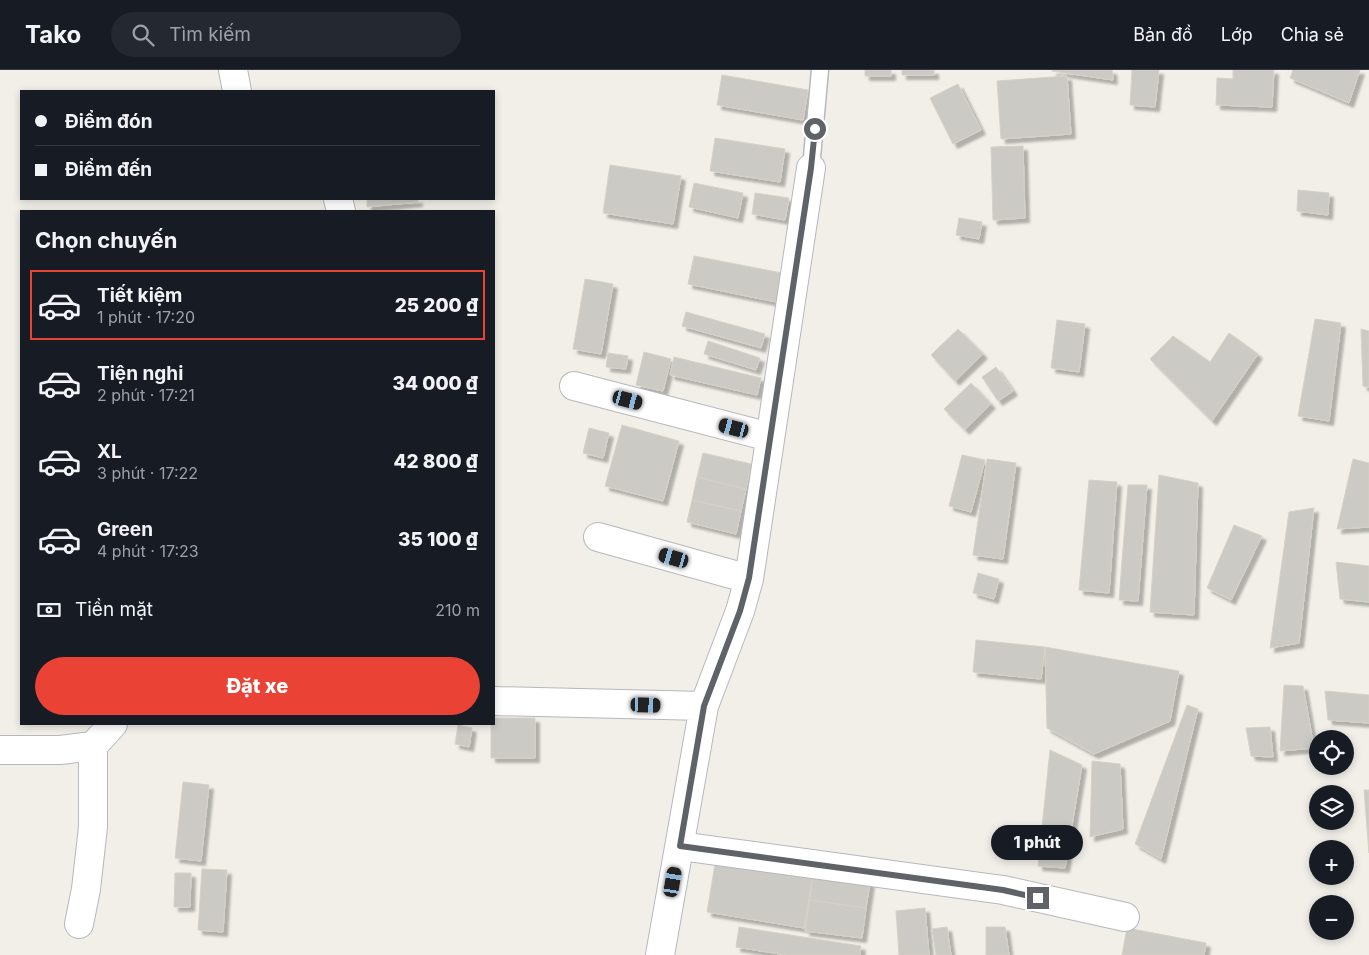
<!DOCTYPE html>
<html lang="vi">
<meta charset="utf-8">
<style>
body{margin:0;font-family:Inter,sans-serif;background:#242831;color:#f1f3f6;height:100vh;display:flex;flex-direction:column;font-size:19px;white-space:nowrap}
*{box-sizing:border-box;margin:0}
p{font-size:16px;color:#9ea1a6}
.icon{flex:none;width:28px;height:28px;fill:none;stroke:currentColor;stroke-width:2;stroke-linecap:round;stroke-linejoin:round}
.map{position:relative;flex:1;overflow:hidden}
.side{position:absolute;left:20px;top:140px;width:475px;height:515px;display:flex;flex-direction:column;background:#171b24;border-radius:0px;box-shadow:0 2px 8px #0003}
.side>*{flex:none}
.guide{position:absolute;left:20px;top:20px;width:475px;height:110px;border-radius:0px;box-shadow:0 2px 8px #0003;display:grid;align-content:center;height:110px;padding:0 15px;background:#171b24}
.controls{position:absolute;left:1309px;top:660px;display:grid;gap:10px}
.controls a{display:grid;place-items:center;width:45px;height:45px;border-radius:50%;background:#171b24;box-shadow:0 2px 8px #0003;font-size:25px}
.end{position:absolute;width:22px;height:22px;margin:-11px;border:6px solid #5f6368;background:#fff;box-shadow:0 0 0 2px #fff}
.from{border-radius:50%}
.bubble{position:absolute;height:35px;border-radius:18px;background:#171b24;box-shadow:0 2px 8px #0003;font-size:16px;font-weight:800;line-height:35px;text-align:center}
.car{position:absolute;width:15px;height:30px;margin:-15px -8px;border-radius:6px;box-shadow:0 0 4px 1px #0007;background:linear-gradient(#222 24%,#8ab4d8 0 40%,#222 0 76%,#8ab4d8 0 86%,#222 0)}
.guide b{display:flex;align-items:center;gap:18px;height:48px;font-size:19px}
.guide b+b{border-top:1px solid #363941}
.guide i{width:12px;height:12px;background:#f1f3f6}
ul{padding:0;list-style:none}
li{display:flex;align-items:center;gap:15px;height:70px;margin:0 10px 8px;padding:0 5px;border:2px solid transparent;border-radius:0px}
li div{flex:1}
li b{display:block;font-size:19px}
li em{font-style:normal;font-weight:800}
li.current{border-color:#ea4335}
li>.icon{width:45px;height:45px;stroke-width:1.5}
h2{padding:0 15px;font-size:22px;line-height:60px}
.pay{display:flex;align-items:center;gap:12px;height:55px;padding:0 15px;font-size:19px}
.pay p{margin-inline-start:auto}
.action{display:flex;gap:10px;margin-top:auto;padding:10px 15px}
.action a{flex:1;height:58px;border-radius:30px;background:#ea4335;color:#fff;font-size:20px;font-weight:800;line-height:58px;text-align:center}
header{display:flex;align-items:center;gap:30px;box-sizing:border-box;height:70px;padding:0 25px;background:#171b24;border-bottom:1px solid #363941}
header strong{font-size:24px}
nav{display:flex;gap:28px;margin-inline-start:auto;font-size:18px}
.search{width:350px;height:45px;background:#242831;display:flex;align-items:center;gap:12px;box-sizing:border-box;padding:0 18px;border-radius:28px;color:#9ea1a6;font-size:19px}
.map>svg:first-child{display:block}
</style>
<header>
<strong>Tako</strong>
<div class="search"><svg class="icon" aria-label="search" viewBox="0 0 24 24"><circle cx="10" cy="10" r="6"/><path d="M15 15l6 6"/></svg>Tìm kiếm</div>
<nav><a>Bản đồ</a><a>Lớp</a><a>Chia sẻ</a></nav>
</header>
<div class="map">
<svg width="1369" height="885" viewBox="0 0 1369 885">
<defs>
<filter id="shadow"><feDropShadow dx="4.5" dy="4.5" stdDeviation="1" flood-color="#0004"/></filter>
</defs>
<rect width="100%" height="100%" fill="#f1efe8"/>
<!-- building -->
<path fill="#cccac5" stroke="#d6d1c6" filter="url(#shadow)" d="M 865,0 L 891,0 L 891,6 L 865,6 Z
M 902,0 L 934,0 L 934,5 L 902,5 Z
M 1052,0 L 1112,0 L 1113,10 L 1052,1 Z
M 1132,0 L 1159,0 L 1155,37 L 1130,35 Z
M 1233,0 L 1274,0 L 1272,37 L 1216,35 L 1217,8 L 1233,9 Z
M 1293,0 L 1360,0 L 1349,33 L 1290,8 Z
M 722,5 L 808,20 L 803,50 L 717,35 Z
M 1067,6 L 1071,64 L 1001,69 L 997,11 Z
M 958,14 L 981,60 L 953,74 L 930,28 Z
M 715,68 L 785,79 L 780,112 L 710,101 Z
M 1023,76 L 1025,148 L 993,150 L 991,77 Z
M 610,95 L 681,106 L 673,154 L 603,143 Z
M 694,113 L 743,123 L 738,148 L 689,137 Z
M 1298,120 L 1329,123 L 1328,145 L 1297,141 Z
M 755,123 L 789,128 L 785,150 L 752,144 Z
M 367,129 L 418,129 L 418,132 L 367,137 Z
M 959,148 L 982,152 L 979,169 L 956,165 Z
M 694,186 L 787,204 L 781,233 L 688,214 Z
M 585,209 L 613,214 L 601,284 L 573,279 Z
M 686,242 L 765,264 L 761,278 L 682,256 Z
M 1315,249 L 1341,253 L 1329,351 L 1298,346 Z
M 1057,250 L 1085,254 L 1079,302 L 1051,298 Z
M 958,259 L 983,284 L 955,311 L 931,285 Z
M 1361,259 L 1369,261 L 1369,317 L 1363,316 Z
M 1229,263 L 1258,284 L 1212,351 L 1150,289 L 1173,266 L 1210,292 Z
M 708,271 L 760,288 L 756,300 L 704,284 Z
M 644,282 L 671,289 L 663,321 L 636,315 Z
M 608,283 L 628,286 L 626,299 L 606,297 Z
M 674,287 L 761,308 L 757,325 L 670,305 Z
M 996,297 L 1013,321 L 998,331 L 982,307 Z
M 971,313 L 991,334 L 965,360 L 944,339 Z
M 622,355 L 679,371 L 663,431 L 605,416 Z
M 589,358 L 609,363 L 603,388 L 583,383 Z
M 703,383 L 751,394 L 746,419 L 697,407 Z
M 962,385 L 985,390 L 971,442 L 949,436 Z
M 987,389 L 1016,393 L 1003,489 L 973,485 Z
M 1353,389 L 1369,393 L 1369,457 L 1337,459 Z
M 1159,405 L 1198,413 L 1194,545 L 1150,542 Z
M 697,407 L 746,419 L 741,441 L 692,430 Z
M 1089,410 L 1117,412 L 1109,523 L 1079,520 Z
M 1128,415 L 1147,415 L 1138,531 L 1119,530 Z
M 692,430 L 741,441 L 736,464 L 687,452 Z
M 1314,438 L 1299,573 L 1270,578 L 1289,442 Z
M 1234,455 L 1262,466 L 1231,530 L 1207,518 Z
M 1336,492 L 1369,496 L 1369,532 L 1340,529 Z
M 978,503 L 999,509 L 994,529 L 973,523 Z
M 976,570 L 1045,577 L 1041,609 L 973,602 Z
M 1045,577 L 1179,601 L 1170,651 L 1094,684 L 1047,658 Z
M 1284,615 L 1303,616 L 1314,678 L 1280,681 Z
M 1325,621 L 1369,625 L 1369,653 L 1328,650 Z
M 1187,635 L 1198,639 L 1161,789 L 1135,774 Z
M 494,648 L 535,648 L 535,688 L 491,688 L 491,654 L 494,654 Z
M 458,655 L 472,658 L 469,677 L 455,674 Z
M 1270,657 L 1273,687 L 1251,686 L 1246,658 Z
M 1050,680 L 1082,695 L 1065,798 L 1038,796 Z
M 1092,691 L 1120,694 L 1123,759 L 1090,767 Z
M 183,712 L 209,715 L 201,791 L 175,788 Z
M 1364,720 L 1369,720 L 1369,783 Z
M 716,788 L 813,804 L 804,858 L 707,842 Z
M 202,799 L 227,800 L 223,862 L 198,860 Z
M 175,803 L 191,803 L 190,837 L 174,837 Z
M 813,804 L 870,812 L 866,838 L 810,830 Z
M 810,830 L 866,838 L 862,868 L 805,861 Z
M 925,838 L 929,885 L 899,885 L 896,841 Z
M 739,857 L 861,876 L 860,885 L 786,885 L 736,877 Z
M 947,857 L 951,885 L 936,885 L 932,859 Z
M 986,857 L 1005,857 L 1009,885 L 986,885 Z
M 1127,858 L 1206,873 L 1204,885 L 1122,885 Z"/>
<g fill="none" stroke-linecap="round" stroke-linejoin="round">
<defs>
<path id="service" d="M 811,98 L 820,0"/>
<path id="minor" d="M 233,0 L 237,21
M 338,129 L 341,141
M 574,316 L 770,367
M 598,467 L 749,509
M 494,631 L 704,636
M 0,680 L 60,680 L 93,676 L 113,654
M 680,776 L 1003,820 L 1125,847
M 79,854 L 86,819 L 93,757 L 93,676
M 660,885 L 704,636 L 740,541 L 749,509 L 811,98"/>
</defs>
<!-- service casing -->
<use href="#service" stroke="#b5b8bc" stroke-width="19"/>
<!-- minor casing -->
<use href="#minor" stroke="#b5b8bc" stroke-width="30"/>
<!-- service -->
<use href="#service" stroke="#fff" stroke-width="16"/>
<!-- minor -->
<use href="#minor" stroke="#fff" stroke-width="28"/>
</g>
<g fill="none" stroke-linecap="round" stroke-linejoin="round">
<!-- route -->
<path stroke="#5f6368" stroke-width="6" d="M 815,59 L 811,98 L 749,508 L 740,541 L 704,636 L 680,776 L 1003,820 L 1038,828"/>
</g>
</svg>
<div class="controls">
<a><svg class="icon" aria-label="locate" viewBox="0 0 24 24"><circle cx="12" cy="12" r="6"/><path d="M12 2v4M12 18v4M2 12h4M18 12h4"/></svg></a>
<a><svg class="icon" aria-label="layers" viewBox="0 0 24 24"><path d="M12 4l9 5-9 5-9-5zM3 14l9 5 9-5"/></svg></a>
<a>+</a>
<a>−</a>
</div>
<i class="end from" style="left:815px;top:59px"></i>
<i class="end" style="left:1038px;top:828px"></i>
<div class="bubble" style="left:991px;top:755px;width:92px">1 phút</div>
<i class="car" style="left:628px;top:330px;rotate:105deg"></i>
<i class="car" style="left:734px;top:358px;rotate:285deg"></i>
<i class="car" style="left:674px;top:488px;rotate:286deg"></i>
<i class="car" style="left:646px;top:635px;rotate:92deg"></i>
<i class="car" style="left:673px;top:812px;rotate:10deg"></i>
<div class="guide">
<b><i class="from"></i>Điểm đón</b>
<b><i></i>Điểm đến</b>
</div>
<section class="side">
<h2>Chọn chuyến</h2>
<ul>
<li class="current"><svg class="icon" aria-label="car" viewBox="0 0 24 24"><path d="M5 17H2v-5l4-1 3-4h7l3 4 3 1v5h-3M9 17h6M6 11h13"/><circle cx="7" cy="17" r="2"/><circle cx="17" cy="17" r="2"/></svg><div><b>Tiết kiệm</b><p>1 phút · 17:20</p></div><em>25 200 ₫</em></li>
<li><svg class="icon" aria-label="car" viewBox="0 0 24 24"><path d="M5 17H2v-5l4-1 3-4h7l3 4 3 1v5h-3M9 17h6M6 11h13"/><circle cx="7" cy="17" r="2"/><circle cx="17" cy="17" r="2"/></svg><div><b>Tiện nghi</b><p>2 phút · 17:21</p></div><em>34 000 ₫</em></li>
<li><svg class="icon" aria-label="car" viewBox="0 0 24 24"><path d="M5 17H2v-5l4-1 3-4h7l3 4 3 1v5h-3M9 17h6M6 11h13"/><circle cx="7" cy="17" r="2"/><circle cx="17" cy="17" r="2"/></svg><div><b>XL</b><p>3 phút · 17:22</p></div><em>42 800 ₫</em></li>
<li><svg class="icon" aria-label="car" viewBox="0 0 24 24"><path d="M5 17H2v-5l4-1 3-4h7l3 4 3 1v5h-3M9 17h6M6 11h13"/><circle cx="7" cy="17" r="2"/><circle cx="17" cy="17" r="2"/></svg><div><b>Green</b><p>4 phút · 17:23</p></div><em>35 100 ₫</em></li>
</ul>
<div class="pay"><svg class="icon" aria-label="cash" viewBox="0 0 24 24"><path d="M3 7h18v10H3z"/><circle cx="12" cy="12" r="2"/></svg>Tiền mặt<p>210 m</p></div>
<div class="action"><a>Đặt xe</a></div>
</section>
</div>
